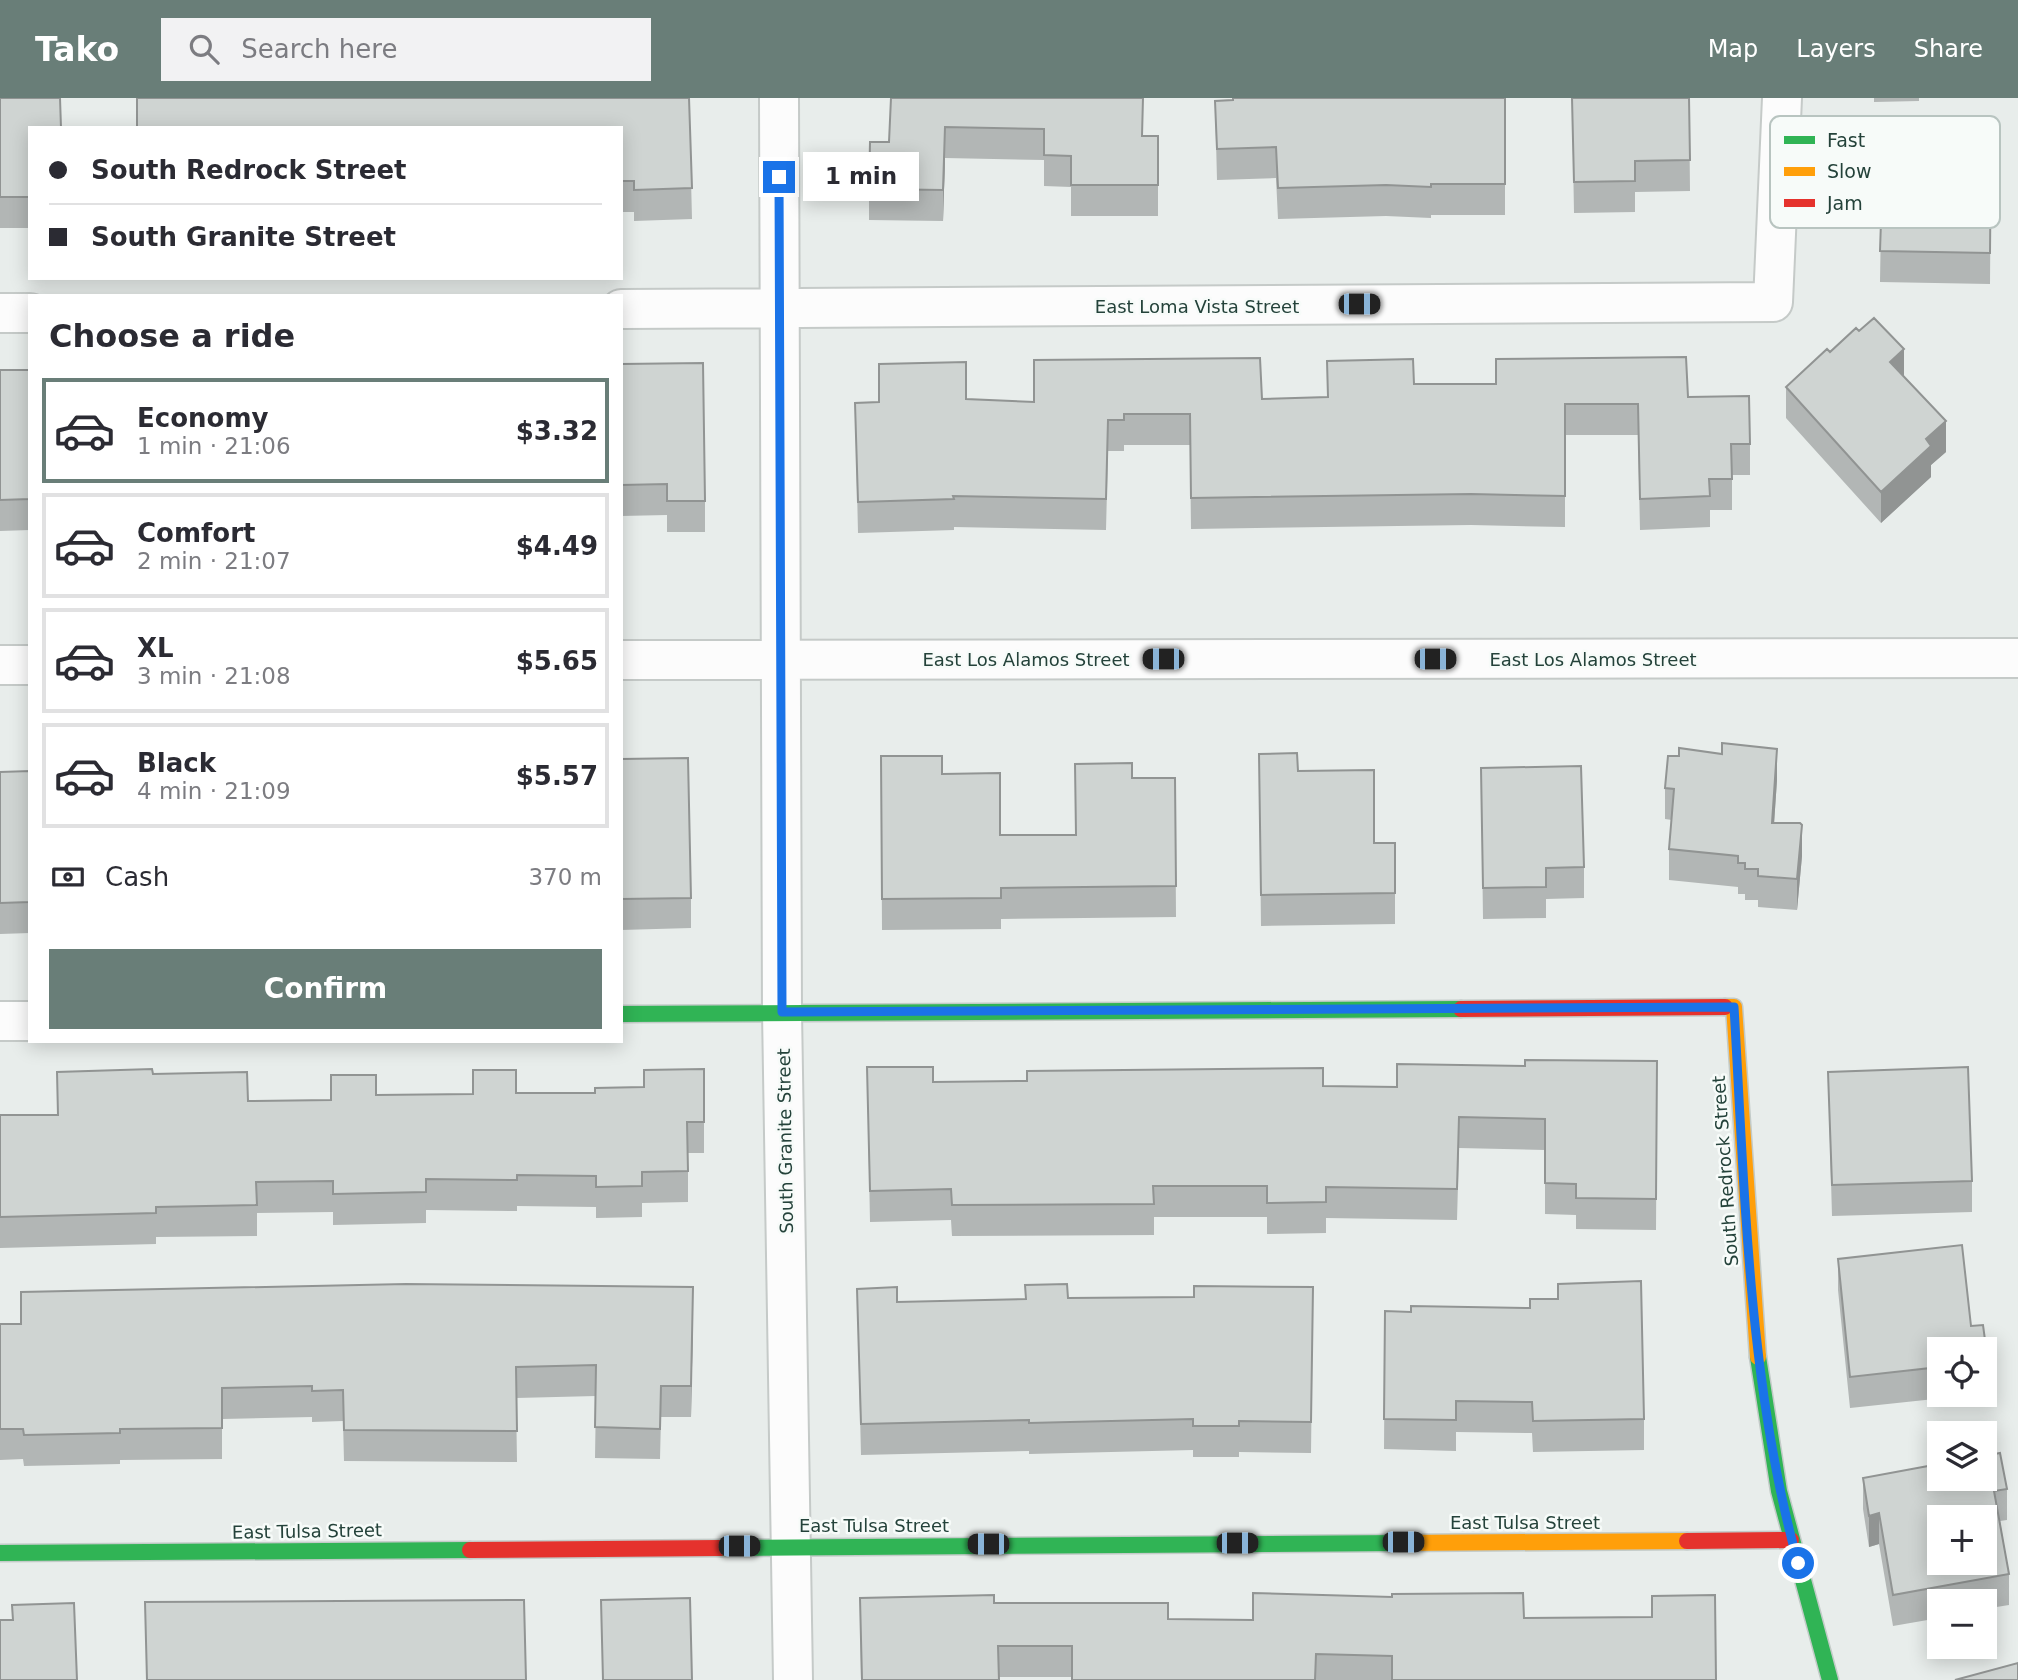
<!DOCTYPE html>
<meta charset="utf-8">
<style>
body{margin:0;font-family:"DejaVu Sans",sans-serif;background:#f2f2f3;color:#2b2b33;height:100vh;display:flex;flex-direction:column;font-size:26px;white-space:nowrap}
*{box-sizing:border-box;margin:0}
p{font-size:23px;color:#7c7c81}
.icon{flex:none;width:38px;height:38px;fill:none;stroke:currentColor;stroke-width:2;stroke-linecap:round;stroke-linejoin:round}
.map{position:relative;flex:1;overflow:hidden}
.drawer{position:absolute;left:28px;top:196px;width:595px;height:749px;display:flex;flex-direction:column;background:#fff;border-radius:0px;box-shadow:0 4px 18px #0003}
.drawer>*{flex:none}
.guide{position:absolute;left:28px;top:28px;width:595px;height:154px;border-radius:0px;box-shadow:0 4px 18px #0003;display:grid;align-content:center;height:154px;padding:0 21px;background:#fff}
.fabs{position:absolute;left:1927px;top:1239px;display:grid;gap:14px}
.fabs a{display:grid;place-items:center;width:70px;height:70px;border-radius:0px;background:#fff;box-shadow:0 4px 18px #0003;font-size:35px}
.end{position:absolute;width:32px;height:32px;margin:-16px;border:9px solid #1a73e8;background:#fff;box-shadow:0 0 0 4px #fff}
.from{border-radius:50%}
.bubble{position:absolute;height:49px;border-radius:0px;background:#fff;box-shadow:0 4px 18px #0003;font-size:23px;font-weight:600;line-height:49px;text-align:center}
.car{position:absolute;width:21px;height:42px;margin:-21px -10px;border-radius:9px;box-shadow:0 0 5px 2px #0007;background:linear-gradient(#222 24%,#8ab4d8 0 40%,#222 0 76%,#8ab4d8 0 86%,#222 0)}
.guide b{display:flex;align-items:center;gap:24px;height:66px;font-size:26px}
.guide b+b{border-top:2px solid #e1e1e2}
.guide i{width:18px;height:18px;background:#2b2b33}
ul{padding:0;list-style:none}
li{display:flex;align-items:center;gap:21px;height:105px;margin:0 14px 10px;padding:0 7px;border:4px solid #e1e1e2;border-radius:0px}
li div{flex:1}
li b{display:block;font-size:26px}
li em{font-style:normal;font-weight:600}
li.current{border-color:#697e78}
li>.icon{width:63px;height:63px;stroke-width:1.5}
h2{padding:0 21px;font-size:32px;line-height:84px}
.pay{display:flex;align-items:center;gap:18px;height:77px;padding:0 21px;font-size:26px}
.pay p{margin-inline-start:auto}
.primary-button{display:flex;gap:14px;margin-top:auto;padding:14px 21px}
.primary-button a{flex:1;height:80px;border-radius:0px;background:#697e78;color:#fff;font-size:28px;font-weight:600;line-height:80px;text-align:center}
header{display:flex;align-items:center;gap:42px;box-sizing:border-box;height:98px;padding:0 35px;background:#697e78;color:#fff}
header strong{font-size:33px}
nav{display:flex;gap:38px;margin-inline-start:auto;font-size:24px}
.search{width:490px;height:63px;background:#f2f2f3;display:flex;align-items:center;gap:18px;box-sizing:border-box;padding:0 24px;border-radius:0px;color:#7c7c81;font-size:26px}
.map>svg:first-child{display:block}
</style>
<header>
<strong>Tako</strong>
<div class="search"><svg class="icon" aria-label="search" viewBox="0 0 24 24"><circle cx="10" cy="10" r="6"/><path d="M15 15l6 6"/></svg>Search here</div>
<nav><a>Map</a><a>Layers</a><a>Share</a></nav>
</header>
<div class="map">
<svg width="2018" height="1582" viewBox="0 0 2018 1582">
<rect width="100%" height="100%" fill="#e8edeb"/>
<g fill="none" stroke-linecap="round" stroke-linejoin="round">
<defs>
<path id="street" d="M 779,0 L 782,914 L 793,1582
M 621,211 L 1773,204 L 1782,0
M 0,215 L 30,215
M 621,562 L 2018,560
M 0,567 L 30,567
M 0,923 L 30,923"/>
<path id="fast" d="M 621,916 L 1461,911
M 1758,1259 L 1779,1393 L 1830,1582
M 721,1450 L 1400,1445
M 0,1455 L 470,1452"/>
<path id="slow" d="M 1725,909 L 1734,909 L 1758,1259
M 1400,1445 L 1687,1443"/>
<path id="jam" d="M 1461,911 L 1725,909
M 1687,1443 L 1791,1442
M 470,1452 L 721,1450"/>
</defs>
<!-- street casing -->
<use href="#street" stroke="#c5cac8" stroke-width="42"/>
<!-- fast casing -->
<use href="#fast" stroke="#c3cbc8" stroke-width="19"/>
<!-- slow casing -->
<use href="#slow" stroke="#c3cbc8" stroke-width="19"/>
<!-- jam casing -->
<use href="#jam" stroke="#c3cbc8" stroke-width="19"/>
<!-- street -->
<use href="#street" stroke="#fcfcfc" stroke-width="38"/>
<!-- fast -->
<use href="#fast" stroke="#30b455" stroke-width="16"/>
<!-- slow -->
<use href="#slow" stroke="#ff9f0a" stroke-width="16"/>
<!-- jam -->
<use href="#jam" stroke="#e5322d" stroke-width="16"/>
</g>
<!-- wall -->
<path fill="#b2b6b5" d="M 0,0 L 30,30 L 30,130 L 0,130 Z
M 136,0 L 689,0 L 692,121 L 634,123 L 634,114 L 621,114 L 621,30 L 137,30 Z
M 891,0 L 1143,38 L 1158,38 L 1158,118 L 1071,118 L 1071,89 L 1044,88 L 1044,62 L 945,60 L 943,123 L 869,122 L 869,91 L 889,44 Z
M 1232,0 L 1505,0 L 1505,117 L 1431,117 L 1431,120 L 1386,118 L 1278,121 L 1276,80 L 1217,82 L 1215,3 L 1232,2 Z
M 1572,0 L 1689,0 L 1690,93 L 1635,94 L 1635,114 L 1574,115 Z
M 1874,0 L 1919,0 L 1919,3 L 1874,4 Z
M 1991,49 L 1990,186 L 1880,184 L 1881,125 L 1858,125 L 1858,94 Z
M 1830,254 L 1904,278 L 1946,354 L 1931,367 L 1931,379 L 1881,425 L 1786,320 L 1786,289 Z
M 1327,263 L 1414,286 L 1688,299 L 1750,346 L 1750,377 L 1732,377 L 1732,412 L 1710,412 L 1710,429 L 1640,432 L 1638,337 L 1565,337 L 1565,429 L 1471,427 L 1191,431 L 1190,347 L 1124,347 L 1124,353 L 1108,353 L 1106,432 L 954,429 L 954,432 L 858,435 L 855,305 L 966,301 L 1034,304 L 1262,301 L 1327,299 Z
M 621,266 L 705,403 L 705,434 L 667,434 L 667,417 L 621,418 Z
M 0,272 L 30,272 L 30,432 L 0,433 Z
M 1259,656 L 1298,673 L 1374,745 L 1395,745 L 1395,826 L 1261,828 Z
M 881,658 L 942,676 L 1000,737 L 1075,737 L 1132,680 L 1175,680 L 1176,819 L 1001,821 L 1001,831 L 882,832 Z
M 621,661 L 691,800 L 691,830 L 621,832 Z
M 1481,670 L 1584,769 L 1584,800 L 1546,801 L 1546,820 L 1483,821 Z
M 30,673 L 30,835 L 0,836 L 0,674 Z
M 1777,682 L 1774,725 L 1802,758 L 1797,812 L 1758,809 L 1758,802 L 1745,802 L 1745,796 L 1738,796 L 1738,789 L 1669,782 L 1669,751 L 1672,722 L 1665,721 L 1665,690 Z
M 1657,963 L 1656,1132 L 1576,1131 L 1576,1117 L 1545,1116 L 1545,1052 L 1459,1050 L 1457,1122 L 1326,1120 L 1326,1135 L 1267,1136 L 1267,1119 L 1154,1119 L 1154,1137 L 952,1138 L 951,1122 L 870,1124 L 867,969 L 933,984 L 1397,989 L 1525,968 Z
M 704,971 L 704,1055 L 688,1055 L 688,1104 L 642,1105 L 642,1119 L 596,1120 L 596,1109 L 517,1108 L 517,1113 L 426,1112 L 426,1125 L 333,1127 L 333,1114 L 257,1115 L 257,1138 L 156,1139 L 156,1146 L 0,1150 L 0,1017 L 57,1017 L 57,974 L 153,976 L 248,1003 L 331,1002 L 376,997 L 595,995 L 644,989 Z
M 1828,974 L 1972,1083 L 1972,1114 L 1832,1118 Z
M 1838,1161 L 1939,1251 L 1939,1297 L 1972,1297 L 1850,1310 L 1838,1192 Z
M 1558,1186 L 1644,1321 L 1644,1352 L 1533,1354 L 1532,1335 L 1456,1334 L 1456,1353 L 1384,1351 L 1385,1213 L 1411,1214 L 1530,1210 L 1558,1201 Z
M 1313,1189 L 1311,1355 L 1239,1354 L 1239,1359 L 1193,1359 L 1193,1352 L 1029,1356 L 1029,1353 L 861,1357 L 857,1191 L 897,1204 L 1194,1199 Z
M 21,1194 L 693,1220 L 691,1319 L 661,1319 L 660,1361 L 595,1360 L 596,1298 L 516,1300 L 517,1364 L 344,1363 L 343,1323 L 312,1324 L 312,1319 L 222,1321 L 222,1361 L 120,1362 L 120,1366 L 24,1368 L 23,1361 L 0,1362 L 0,1226 L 21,1226 Z
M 1984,1264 L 1988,1264 L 1988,1295 L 1984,1295 Z
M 1863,1380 L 2007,1391 L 2007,1422 L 2000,1423 L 2009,1476 L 2009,1507 L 1984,1511 L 1984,1503 L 1939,1503 L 1939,1520 L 1893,1528 L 1879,1446 L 1869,1449 L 1863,1411 Z
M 860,1500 L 994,1505 L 1168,1521 L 1253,1522 L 1524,1520 L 1716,1582 L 1072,1582 L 1072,1579 L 999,1579 L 999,1582 L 861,1582 Z"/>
<!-- shaded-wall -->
<path fill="#919493" d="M 945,29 L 945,60 L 943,123 L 943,92 Z
M 1904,251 L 1904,282 L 1890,264 Z
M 1946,323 L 1946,354 L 1931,367 L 1931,379 L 1881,425 L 1881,394 L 1926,341 Z
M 1777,651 L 1777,682 L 1772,756 L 1772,725 Z
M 1802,727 L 1802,758 L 1797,812 L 1797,781 Z
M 693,1189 L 693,1220 L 691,1319 L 691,1288 Z
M 1879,1415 L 1879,1446 L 1869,1449 L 1869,1418 Z"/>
<!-- building -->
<path fill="#cfd4d2" stroke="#919493" stroke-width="2" fill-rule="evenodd" d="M 0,0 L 60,0 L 61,30 L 30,30 L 30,99 L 0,99 Z
M 137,0 L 689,0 L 692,90 L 634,92 L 634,83 L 621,83 L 621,30 L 137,30 Z
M 891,0 L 1143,0 L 1142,38 L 1158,38 L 1158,87 L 1071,87 L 1071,58 L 1044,57 L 1044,31 L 945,29 L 943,92 L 869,91 L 870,44 L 889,44 Z
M 1233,0 L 1505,0 L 1505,86 L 1431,86 L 1431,89 L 1386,87 L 1278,90 L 1276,49 L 1217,51 L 1215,3 L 1233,2 Z
M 1572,0 L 1689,0 L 1690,62 L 1635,63 L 1635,83 L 1574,84 Z
M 1858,29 L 1905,30 L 1905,48 L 1991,49 L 1990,155 L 1880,153 L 1882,94 L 1858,94 Z
M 1874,220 L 1904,251 L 1890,264 L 1946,323 L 1926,341 L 1931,348 L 1881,394 L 1786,289 L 1827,251 L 1830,254 L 1856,230 L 1859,233 Z
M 1686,259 L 1688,299 L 1749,298 L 1750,346 L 1731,346 L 1732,381 L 1709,381 L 1710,398 L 1640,401 L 1638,306 L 1565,306 L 1565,398 L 1471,396 L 1191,400 L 1190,316 L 1124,316 L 1124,322 L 1108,322 L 1106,401 L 953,398 L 954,401 L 858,404 L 855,305 L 879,304 L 879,266 L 966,264 L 966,301 L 1034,304 L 1034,262 L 1260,260 L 1262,301 L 1328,299 L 1327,263 L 1413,261 L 1414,286 L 1496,286 L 1496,261 Z
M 703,265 L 705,403 L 667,403 L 667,386 L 621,387 L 621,266 Z
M 0,272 L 30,272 L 30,401 L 0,402 Z
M 1722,645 L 1777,651 L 1772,725 L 1800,725 L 1802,727 L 1797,781 L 1758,778 L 1758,771 L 1745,771 L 1745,765 L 1738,765 L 1738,758 L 1669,751 L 1674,691 L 1665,690 L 1668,658 L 1679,658 L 1679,650 L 1722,656 Z
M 1297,655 L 1298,673 L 1374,672 L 1374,745 L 1395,745 L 1395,795 L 1261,797 L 1259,656 Z
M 881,658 L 942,658 L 942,676 L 1000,675 L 1000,737 L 1076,737 L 1075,666 L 1132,665 L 1132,680 L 1175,680 L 1176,788 L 1001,790 L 1001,800 L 882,801 Z
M 688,660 L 691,800 L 621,801 L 621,661 Z
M 1581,668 L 1584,769 L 1546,770 L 1546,789 L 1483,790 L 1481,670 Z
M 30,673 L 30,804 L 0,805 L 0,674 Z
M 1525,962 L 1657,963 L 1656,1101 L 1576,1100 L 1576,1086 L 1545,1085 L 1545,1021 L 1459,1019 L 1457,1091 L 1326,1089 L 1326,1104 L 1267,1105 L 1267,1088 L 1153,1088 L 1154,1106 L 952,1107 L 951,1091 L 870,1093 L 867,969 L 933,969 L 933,984 L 1027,983 L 1027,973 L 1323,970 L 1323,988 L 1397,989 L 1397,966 L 1525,968 Z
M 1968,969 L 1972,1083 L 1832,1087 L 1828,974 Z
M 152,971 L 153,976 L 247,974 L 248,1003 L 331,1002 L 331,977 L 376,977 L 376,997 L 473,996 L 473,972 L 516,972 L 516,995 L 595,995 L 595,990 L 644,989 L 644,972 L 704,971 L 704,1024 L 687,1024 L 688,1073 L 642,1074 L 642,1088 L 596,1089 L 596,1078 L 517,1077 L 517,1082 L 426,1081 L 426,1094 L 333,1096 L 333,1083 L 256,1084 L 257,1107 L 156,1109 L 156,1115 L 0,1119 L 0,1017 L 58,1017 L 57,974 Z
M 1962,1147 L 1971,1228 L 1983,1227 L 1988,1264 L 1984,1264 L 1984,1251 L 1939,1251 L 1939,1269 L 1850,1279 L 1838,1161 Z
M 1641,1183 L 1644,1321 L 1533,1323 L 1532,1304 L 1456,1303 L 1456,1322 L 1384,1321 L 1385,1213 L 1411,1214 L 1411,1208 L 1530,1210 L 1530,1201 L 1558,1201 L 1558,1186 Z
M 406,1186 L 693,1189 L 691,1288 L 661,1288 L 660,1331 L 595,1329 L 596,1267 L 516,1269 L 517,1333 L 344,1332 L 343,1292 L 312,1293 L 312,1288 L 222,1290 L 222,1330 L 120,1331 L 120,1335 L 24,1337 L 23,1331 L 0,1331 L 0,1226 L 21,1226 L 21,1194 Z
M 1067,1186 L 1068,1200 L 1194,1199 L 1194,1188 L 1313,1189 L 1311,1324 L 1239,1323 L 1239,1328 L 1193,1328 L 1193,1321 L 1029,1325 L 1029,1322 L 861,1326 L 857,1191 L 897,1189 L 897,1204 L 1026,1201 L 1025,1187 Z
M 2000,1355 L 2007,1391 L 1994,1393 L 2009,1476 L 1893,1497 L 1879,1415 L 1869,1418 L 1863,1380 L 1939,1366 L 1939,1381 L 1984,1381 L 1984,1358 ZM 1939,1419 L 1984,1419 L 1984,1465 L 1939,1465 Z
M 1253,1495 L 1392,1499 L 1392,1496 L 1523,1495 L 1524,1520 L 1652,1519 L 1652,1498 L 1715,1497 L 1716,1582 L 1392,1582 L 1392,1558 L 1316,1556 L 1315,1582 L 1072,1582 L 1072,1548 L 998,1548 L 999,1582 L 862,1582 L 860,1500 L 994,1497 L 994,1505 L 1168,1505 L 1168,1521 L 1253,1522 Z
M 690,1500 L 692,1582 L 603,1582 L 601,1502 Z
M 524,1502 L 526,1582 L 147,1582 L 145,1504 Z
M 74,1505 L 77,1582 L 0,1582 L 0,1522 L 13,1522 L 12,1507 Z
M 2018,1565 L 2018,1582 L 1955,1582 Z"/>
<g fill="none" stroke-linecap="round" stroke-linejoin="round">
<!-- route -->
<path stroke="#1a73e8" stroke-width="9" d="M 779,79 L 782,914 L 1734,909 C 1745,1095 1748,1285 1798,1465"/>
</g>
<g text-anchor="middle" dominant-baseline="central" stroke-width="5" stroke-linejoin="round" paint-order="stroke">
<!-- street labels -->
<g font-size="18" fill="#24423a" stroke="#f7fbf9">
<text x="1197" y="208">East Loma Vista Street</text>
<text x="1026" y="561">East Los Alamos Street</text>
<text x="1593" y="561">East Los Alamos Street</text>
<text transform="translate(785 1043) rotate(-91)">South Granite Street</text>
<text transform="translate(1725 1073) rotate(-94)">South Redrock Street</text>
<text x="1525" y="1424">East Tulsa Street</text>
<text x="874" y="1427">East Tulsa Street</text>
<text transform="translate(307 1433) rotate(-1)">East Tulsa Street</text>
</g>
</g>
<!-- legend -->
<rect x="1770" y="18" width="230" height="112" rx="10" fill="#f7fbf9" stroke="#b8c4c0" stroke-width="2"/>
<rect x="1784" y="38" width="31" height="8" fill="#30b455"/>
<rect x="1784" y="69" width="31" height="9" fill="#ff9f0a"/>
<rect x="1784" y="101" width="31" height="8" fill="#e5322d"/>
<g font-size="19" fill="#24423a">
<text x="1827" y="49">Fast</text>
<text x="1827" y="80">Slow</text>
<text x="1827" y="112">Jam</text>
</g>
</svg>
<div class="fabs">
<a><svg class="icon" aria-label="locate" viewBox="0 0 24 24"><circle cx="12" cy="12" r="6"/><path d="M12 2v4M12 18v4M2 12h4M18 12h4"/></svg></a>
<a><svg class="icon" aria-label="layers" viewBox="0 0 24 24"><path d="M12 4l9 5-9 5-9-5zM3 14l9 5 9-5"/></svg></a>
<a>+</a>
<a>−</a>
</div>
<i class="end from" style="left:1798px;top:1465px"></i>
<i class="end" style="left:779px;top:79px"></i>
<div class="bubble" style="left:803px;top:54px;width:116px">1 min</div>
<i class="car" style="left:1359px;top:206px;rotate:90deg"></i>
<i class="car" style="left:1163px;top:561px;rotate:270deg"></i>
<i class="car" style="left:1435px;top:561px;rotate:90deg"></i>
<i class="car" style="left:1403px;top:1444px;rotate:90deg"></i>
<i class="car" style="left:1237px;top:1445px;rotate:90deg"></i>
<i class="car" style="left:988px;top:1446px;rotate:270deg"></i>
<i class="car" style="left:739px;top:1448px;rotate:90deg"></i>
<div class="guide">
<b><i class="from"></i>South Redrock Street</b>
<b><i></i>South Granite Street</b>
</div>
<section class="drawer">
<h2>Choose a ride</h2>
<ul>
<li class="current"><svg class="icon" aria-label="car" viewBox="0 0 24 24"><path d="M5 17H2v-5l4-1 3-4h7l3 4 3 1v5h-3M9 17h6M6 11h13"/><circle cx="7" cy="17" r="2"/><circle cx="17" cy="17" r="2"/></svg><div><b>Economy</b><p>1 min · 21:06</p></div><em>$3.32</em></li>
<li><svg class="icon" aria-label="car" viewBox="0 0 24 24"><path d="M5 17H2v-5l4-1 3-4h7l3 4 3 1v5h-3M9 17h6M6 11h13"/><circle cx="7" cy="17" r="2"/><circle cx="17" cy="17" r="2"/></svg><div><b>Comfort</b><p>2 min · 21:07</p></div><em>$4.49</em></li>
<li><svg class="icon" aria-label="car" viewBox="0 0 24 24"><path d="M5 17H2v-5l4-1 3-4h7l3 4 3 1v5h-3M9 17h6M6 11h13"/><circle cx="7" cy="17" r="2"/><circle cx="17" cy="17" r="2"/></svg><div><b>XL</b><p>3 min · 21:08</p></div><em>$5.65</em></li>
<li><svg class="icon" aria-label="car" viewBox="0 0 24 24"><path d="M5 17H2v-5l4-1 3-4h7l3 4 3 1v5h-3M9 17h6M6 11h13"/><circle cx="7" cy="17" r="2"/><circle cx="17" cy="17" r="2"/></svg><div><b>Black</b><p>4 min · 21:09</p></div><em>$5.57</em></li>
</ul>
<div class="pay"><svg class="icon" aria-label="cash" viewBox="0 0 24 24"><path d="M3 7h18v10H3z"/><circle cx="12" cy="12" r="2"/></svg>Cash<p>370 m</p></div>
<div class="primary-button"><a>Confirm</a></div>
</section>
</div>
